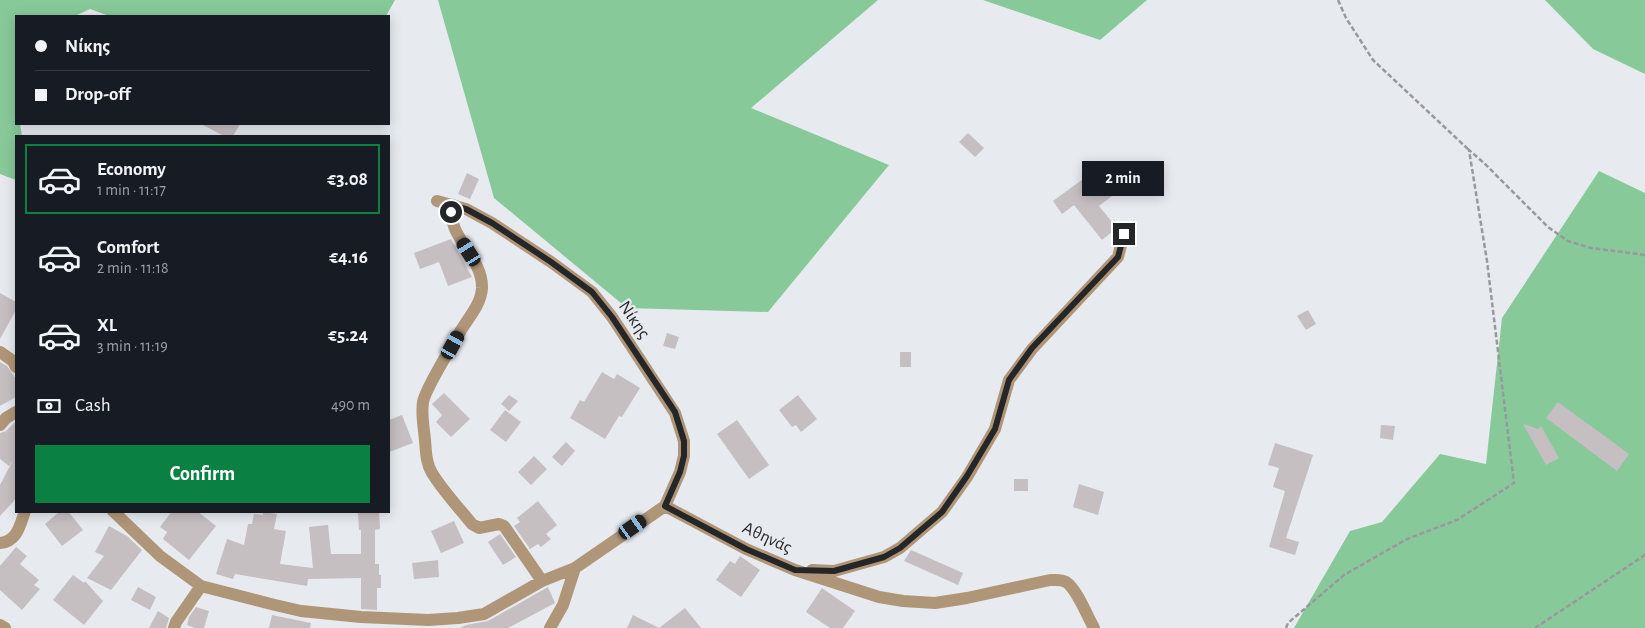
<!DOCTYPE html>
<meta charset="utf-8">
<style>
body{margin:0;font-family:"Alegreya Sans",sans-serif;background:#242831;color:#f1f3f6;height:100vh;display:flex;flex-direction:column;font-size:19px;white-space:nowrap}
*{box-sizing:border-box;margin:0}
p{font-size:16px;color:#9ea1a6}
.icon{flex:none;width:28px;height:28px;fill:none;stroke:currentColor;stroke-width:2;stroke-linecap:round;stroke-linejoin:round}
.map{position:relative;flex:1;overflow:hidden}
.sheet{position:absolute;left:15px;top:135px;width:375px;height:378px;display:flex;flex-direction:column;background:#171b24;border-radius:0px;box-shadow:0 2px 12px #0003}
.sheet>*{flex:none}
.banner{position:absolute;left:15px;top:15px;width:375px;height:110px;border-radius:0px;box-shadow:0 2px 12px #0003;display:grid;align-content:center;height:110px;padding:0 20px;background:#171b24}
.end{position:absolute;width:22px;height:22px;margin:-11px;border:6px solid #252628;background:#fff;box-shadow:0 0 0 2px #fff}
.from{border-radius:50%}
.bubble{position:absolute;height:35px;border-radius:0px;background:#171b24;box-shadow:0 2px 12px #0003;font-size:16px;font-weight:600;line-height:35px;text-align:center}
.car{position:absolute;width:15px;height:30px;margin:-15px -8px;border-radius:6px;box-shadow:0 0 4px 1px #0007;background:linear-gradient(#222 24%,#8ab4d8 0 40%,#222 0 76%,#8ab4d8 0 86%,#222 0)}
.banner b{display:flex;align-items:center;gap:18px;height:48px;font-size:19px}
.banner b+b{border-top:1px solid #363941}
.banner i{width:12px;height:12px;background:#f1f3f6}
ul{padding:9px 0 0;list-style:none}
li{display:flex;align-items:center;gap:15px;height:70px;margin:0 10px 8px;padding:0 10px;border:2px solid transparent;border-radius:0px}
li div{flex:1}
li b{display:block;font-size:19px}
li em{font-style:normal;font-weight:600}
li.active{border-color:#0b8043}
li>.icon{width:45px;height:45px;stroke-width:1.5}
.pay{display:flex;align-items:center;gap:12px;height:55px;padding:0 20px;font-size:19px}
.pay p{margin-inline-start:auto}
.primary-button{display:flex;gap:10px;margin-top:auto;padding:10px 20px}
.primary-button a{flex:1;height:58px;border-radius:0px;background:#0b8043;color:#fff;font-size:20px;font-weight:600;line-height:58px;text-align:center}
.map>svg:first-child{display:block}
</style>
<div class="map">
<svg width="1645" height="628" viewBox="0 0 1645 628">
<rect width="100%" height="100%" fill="#e7eaef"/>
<!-- green -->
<path fill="#88c99a" d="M 0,0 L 395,0 L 386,16 L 109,16 L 90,9 L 75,16 L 16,16 L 16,124 L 20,124 L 22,136 L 16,136 L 16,180 L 0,174 Z
M 438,0 L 878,0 L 751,108 L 889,165 L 768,312 L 627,308 L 494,198 Z
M 983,0 L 1147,0 L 1100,40 Z
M 1545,0 L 1645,0 L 1645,74 L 1593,49 Z
M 1599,171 L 1645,193 L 1645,628 L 1294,628 L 1350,531 L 1382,522 L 1440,454 L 1486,464 L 1502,318 Z"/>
<!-- building -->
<path fill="#c6bfc2" d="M 201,124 L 240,124 L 233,136 L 224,136 Z
M 968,133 L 984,148 L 975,157 L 959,142 Z
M 1098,168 L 1116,193 L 1099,206 L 1117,228 L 1102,240 L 1074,205 L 1062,214 L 1053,201 Z
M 467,173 L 479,179 L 470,199 L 458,194 Z
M 451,239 L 472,277 L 448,286 L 439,262 L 420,269 L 414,253 Z
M 0,293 L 16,302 L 16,310 L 0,339 Z
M 1308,310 L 1316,324 L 1306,330 L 1297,316 Z
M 667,333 L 679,337 L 675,349 L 663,346 Z
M 900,352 L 911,352 L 911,367 L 900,367 Z
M 0,362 L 7,366 L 16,379 L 16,397 L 0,406 Z
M 602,372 L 614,379 L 617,374 L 640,388 L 622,417 L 619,416 L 605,439 L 570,418 L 580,400 L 584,402 Z
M 444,393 L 470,419 L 451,437 L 436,422 L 442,415 L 432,404 Z
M 509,395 L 518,401 L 509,411 L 501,404 Z
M 798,395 L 817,419 L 801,432 L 796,425 L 792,427 L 779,410 Z
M 1558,402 L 1629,454 L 1617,471 L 1546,418 Z
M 505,410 L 521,422 L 506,442 L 490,430 Z
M 402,415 L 413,443 L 389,452 L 389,420 Z
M 737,420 L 769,465 L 749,479 L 717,434 Z
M 16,421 L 16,497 L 13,502 L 0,516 L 0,485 L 13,460 L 9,466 L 0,459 L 0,433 L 6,431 Z
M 1523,424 L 1538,429 L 1541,426 L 1559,458 L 1546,465 Z
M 1381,425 L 1395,426 L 1393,440 L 1380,438 Z
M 566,442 L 575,451 L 562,466 L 552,457 Z
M 1275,443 L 1313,455 L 1286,538 L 1299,542 L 1295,555 L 1269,547 L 1285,491 L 1273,487 L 1279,468 L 1268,465 Z
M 534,456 L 547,469 L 531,485 L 518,472 Z
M 1014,479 L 1028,479 L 1028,491 L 1014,491 Z
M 1079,484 L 1104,492 L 1098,515 L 1073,507 Z
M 538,501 L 557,525 L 546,534 L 551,539 L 541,547 L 538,544 L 530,549 L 514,526 L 520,522 L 517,518 Z
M 60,511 L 68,511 L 83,530 L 62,546 L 45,524 Z
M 172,511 L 197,511 L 216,526 L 189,560 L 163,539 L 167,532 L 160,527 Z
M 379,511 L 380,529 L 375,530 L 375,564 L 379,564 L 379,575 L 381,575 L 381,588 L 377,588 L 377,610 L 361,609 L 361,578 L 308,579 L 307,586 L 235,574 L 233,579 L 216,574 L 227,539 L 244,545 L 248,524 L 252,524 L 254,514 L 263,515 L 263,512 L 277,514 L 274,529 L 286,531 L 280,564 L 313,568 L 309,527 L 328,525 L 331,554 L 361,554 L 361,530 L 359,530 L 358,512 Z
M 454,521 L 464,543 L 441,553 L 431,531 Z
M 109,526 L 127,536 L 142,550 L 111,590 L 87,578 L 104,556 L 95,552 Z
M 500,534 L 516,557 L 503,565 L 488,542 Z
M 16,547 L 27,556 L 20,564 L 39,580 L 34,585 L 40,589 L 22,610 L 0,590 L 0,566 Z
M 911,550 L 963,573 L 958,585 L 904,561 Z
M 740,556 L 760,570 L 741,597 L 716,580 L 730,561 L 735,564 Z
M 438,560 L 439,577 L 414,579 L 412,563 Z
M 73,575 L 84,583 L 85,581 L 103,601 L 84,625 L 53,600 Z
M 138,587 L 156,597 L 150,610 L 131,600 Z
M 548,587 L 555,603 L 508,628 L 460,628 L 466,625 L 488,621 Z
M 822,588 L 855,611 L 843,628 L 830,628 L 806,612 Z
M 196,607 L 209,611 L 204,628 L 195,628 L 187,625 L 189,617 Z
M 685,608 L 701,628 L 659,628 Z
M 158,611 L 169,618 L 166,628 L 149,628 Z
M 272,615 L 311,623 L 310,628 L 269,628 Z
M 633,615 L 659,628 L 627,628 Z"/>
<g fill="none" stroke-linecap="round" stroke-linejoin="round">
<!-- path -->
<path stroke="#97999d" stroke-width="2.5" stroke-dasharray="5 2.5" stroke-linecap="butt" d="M 1338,0 L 1346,18 L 1373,60 L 1469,150
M 1286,628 L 1288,623 L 1344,575 L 1407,539 L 1457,520 L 1514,483 L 1487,261 L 1469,150 L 1484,163 L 1548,227 L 1568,241 L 1591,248 L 1645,255
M 1535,628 L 1645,555"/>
<!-- minor -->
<path stroke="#af9678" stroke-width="12" d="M 437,201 L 466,209 L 492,223 L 551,262 L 592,292 L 612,317 L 675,413 L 684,441 L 684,456 L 680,472 L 665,506
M 453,205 C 444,235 483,256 482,288 C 481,305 468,318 460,332 C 452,346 425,389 423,402 C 421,415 424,428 425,440 C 426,452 426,463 432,473 C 443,491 459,508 472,524 L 479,528 L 499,524 L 504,526 L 542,581
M 0,352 L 13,361 L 16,367
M 0,425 L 6,418 L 16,412
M 113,511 L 160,556 L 201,586 L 275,605 L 301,611 L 361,617 L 428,620 L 458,618 L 484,614 L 542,581 L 575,568
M 0,543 C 17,542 20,525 25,511
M 812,570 L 834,571 L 884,557 L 900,548 L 942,512 L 967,477 L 995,429 L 1009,380 L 1032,349 L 1118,257 L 1124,234
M 0,625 L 5,628
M 174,628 L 176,622 L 201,586
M 550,628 L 563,605 L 575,568 L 665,506 L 746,549 L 795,570 L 879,597 L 903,601 L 935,603 L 967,598 L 1050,580 C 1056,580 1061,579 1066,582 C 1077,589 1087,616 1094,628"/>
</g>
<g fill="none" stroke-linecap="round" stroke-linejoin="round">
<!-- route -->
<path stroke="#252628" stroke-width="6" d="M 451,212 L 453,205 L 466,209 L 492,223 L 551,262 L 592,292 L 612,317 L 675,412 L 684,441 L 684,456 L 680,472 L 665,506 L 746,549 L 795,570 L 834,571 L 884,557 L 900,548 L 942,512 L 967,476 L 995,429 L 1009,380 L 1032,348 L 1118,257 L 1124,234"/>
</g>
<g text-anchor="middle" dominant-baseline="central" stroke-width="4.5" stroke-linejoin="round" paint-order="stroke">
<!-- street labels -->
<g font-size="18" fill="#252628" stroke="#e7eaef">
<text transform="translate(634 320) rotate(56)">Νίκης</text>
<text transform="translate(767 538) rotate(25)">Αθηνάς</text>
</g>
</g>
</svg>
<i class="end from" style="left:451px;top:212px"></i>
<i class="end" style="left:1124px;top:234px"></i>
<div class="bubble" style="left:1082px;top:161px;width:82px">2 min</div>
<i class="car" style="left:469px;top:252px;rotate:328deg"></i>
<i class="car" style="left:453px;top:345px;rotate:29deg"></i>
<i class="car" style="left:633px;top:527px;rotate:55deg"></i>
<div class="banner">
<b><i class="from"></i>Νίκης</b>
<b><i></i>Drop-off</b>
</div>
<section class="sheet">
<ul>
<li class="active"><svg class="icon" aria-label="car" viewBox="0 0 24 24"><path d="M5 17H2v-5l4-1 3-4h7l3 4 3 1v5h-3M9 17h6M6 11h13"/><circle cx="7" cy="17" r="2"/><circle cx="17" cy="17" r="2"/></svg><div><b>Economy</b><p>1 min · 11:17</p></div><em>€3.08</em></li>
<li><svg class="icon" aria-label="car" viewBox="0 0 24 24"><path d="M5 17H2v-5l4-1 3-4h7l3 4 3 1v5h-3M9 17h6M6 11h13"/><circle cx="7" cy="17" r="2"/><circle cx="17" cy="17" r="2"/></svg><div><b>Comfort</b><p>2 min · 11:18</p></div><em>€4.16</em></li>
<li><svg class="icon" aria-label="car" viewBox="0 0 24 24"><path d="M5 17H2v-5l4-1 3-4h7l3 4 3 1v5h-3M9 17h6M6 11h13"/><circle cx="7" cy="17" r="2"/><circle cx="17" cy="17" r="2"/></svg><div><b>XL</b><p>3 min · 11:19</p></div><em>€5.24</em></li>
</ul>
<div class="pay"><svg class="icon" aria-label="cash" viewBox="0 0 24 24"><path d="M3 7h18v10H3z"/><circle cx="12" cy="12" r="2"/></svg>Cash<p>490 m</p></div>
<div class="primary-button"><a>Confirm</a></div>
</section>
</div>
